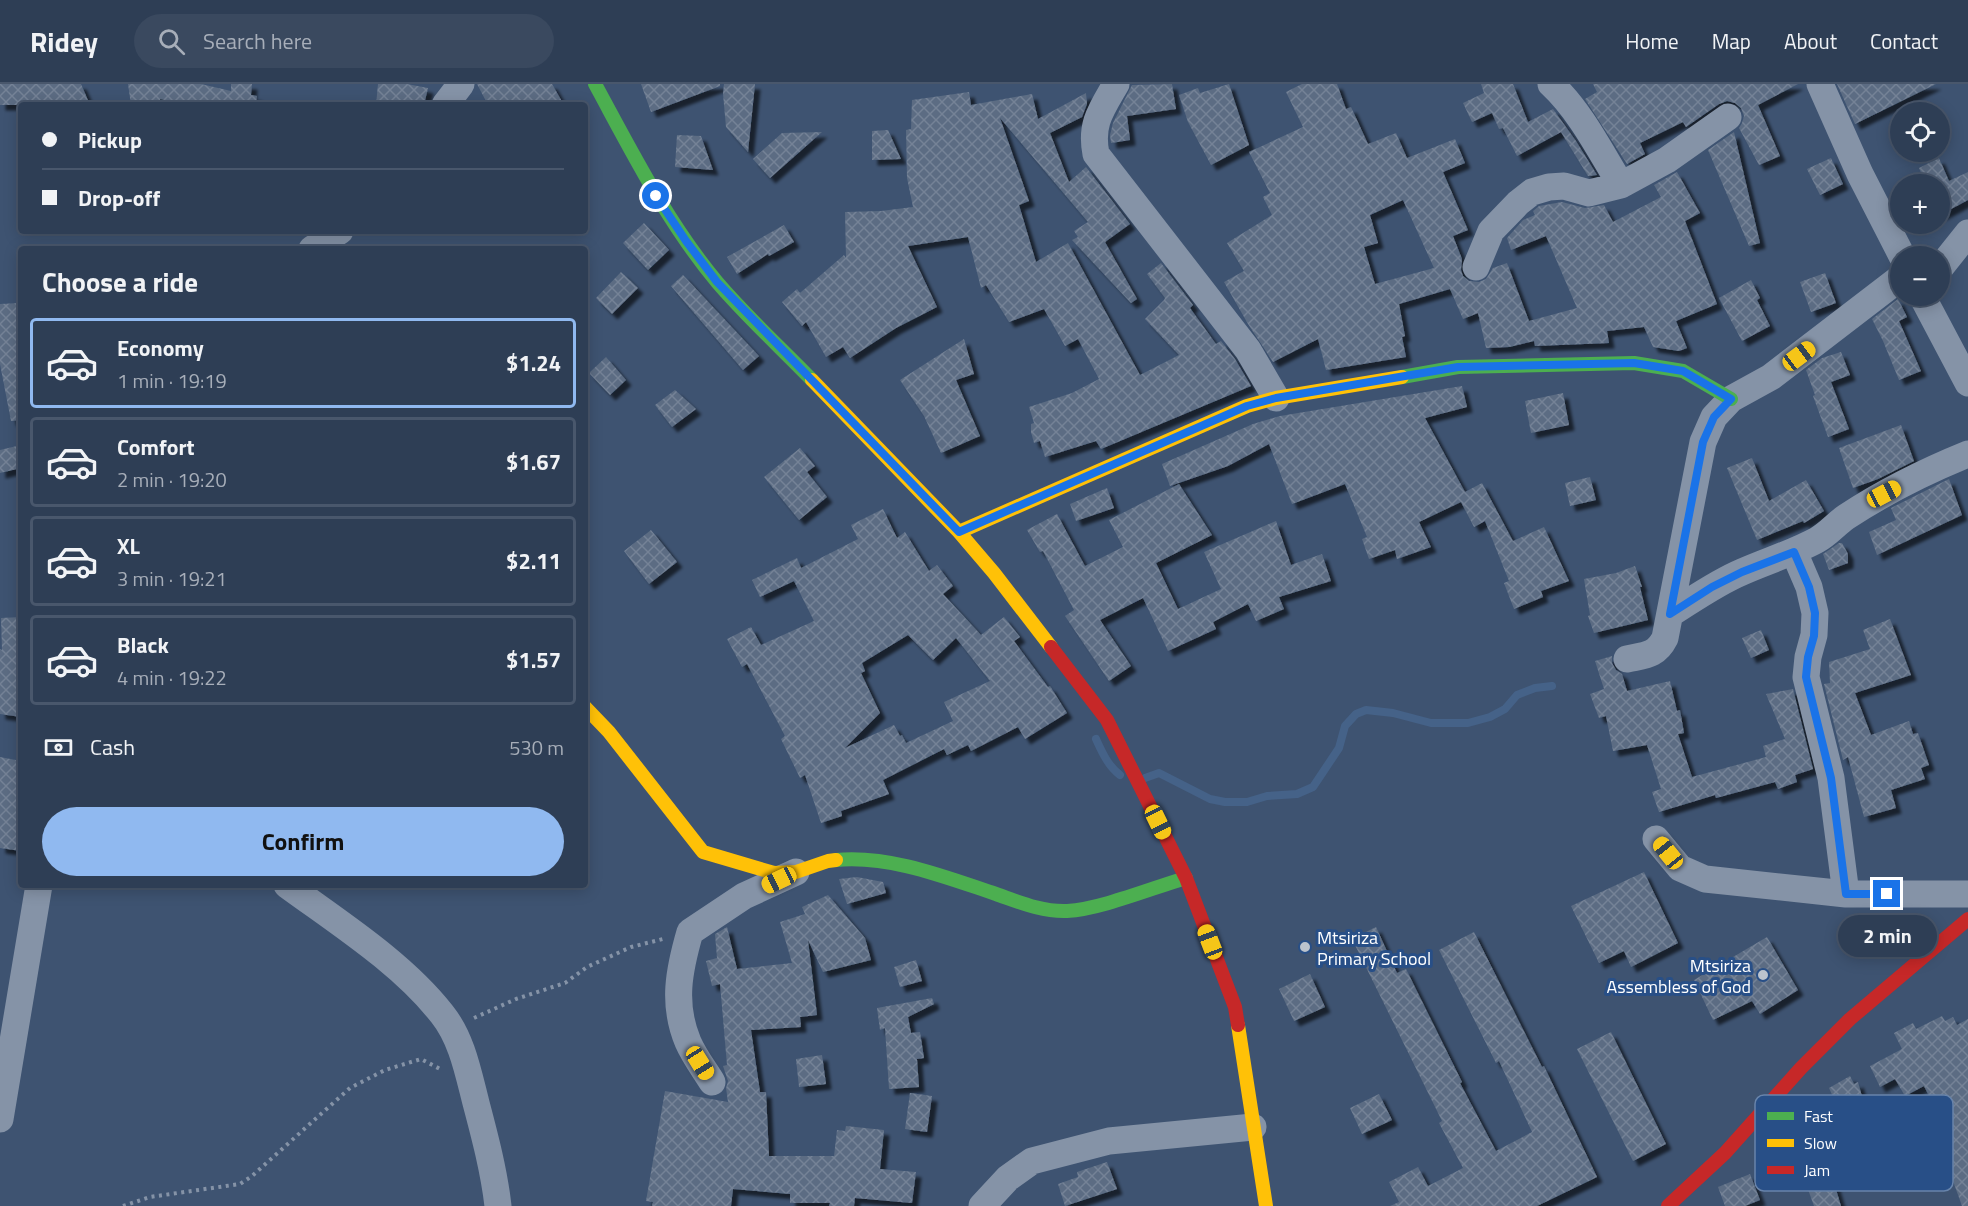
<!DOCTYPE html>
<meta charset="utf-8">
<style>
body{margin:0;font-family:"Titillium Web",sans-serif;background:#3a495f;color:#f1f3f6;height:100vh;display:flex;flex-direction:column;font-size:22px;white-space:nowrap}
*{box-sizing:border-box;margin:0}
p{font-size:20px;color:#a7aeb9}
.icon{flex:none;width:33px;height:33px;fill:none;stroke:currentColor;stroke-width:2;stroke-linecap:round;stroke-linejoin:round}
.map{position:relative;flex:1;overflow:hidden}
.side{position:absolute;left:18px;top:162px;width:570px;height:642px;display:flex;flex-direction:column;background:#2e3e55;border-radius:6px;box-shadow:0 3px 15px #0003,0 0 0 2px #49576c}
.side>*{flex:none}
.top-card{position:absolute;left:18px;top:18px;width:570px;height:132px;border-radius:6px;box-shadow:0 3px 15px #0003,0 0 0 2px #49576c;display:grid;align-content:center;height:132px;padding:0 24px;background:#2e3e55}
.tools{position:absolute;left:1890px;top:18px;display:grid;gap:12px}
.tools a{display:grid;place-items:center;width:60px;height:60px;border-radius:50%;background:#2e3e55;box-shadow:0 3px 15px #0003,0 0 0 2px #49576c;font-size:30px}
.end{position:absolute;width:27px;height:27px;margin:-14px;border:8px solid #1a73e8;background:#fff;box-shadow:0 0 0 3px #fff}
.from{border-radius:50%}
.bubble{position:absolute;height:42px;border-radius:21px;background:#2e3e55;box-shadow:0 3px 15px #0003,0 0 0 2px #49576c;font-size:20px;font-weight:700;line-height:42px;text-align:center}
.car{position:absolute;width:18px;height:36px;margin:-18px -9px;border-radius:8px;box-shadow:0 0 4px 2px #0007;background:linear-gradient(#f5c518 24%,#345 0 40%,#f5c518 0 76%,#345 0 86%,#f5c518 0)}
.top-card b{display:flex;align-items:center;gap:21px;height:57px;font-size:22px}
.top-card b+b{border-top:2px solid #49576c}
.top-card i{width:15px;height:15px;background:#f1f3f6}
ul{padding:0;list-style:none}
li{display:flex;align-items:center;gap:18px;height:90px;margin:0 12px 9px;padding:0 12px;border:3px solid #49576c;border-radius:6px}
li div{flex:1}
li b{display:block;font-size:22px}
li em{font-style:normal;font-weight:700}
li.current{border-color:#90b9f0}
li>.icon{width:54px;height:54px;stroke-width:1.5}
h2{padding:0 24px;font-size:27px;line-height:72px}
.pay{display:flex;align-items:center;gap:15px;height:66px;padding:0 24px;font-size:22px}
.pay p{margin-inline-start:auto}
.cta{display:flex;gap:12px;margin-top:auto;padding:12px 24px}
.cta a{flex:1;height:69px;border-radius:36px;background:#90b9f0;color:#111;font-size:24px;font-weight:700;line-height:69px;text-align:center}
header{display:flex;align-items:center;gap:36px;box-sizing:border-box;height:84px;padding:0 30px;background:#2e3e55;border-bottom:2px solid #49576c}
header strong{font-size:28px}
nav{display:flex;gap:33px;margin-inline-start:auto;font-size:21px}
.search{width:420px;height:54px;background:#3a495f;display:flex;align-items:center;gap:15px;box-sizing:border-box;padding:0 21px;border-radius:33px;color:#a7aeb9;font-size:22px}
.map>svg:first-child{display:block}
</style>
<header>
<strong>Ridey</strong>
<div class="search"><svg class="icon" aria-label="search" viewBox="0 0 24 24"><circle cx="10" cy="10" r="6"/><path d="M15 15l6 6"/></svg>Search here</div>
<nav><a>Home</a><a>Map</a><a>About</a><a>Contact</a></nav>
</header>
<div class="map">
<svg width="1968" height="1122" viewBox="0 0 1968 1122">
<defs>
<pattern id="building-cross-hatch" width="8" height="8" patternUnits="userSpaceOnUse" patternTransform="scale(1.5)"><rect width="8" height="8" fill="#5b6c83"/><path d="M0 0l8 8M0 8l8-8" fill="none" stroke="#748296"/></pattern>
<filter id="shadow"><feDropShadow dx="5.5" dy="5.5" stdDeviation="1.5" flood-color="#0009"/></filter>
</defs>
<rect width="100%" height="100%" fill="#3e5371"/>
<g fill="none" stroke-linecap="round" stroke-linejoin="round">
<!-- stream -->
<path stroke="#456288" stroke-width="8" d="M 1096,655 C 1102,668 1108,682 1120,691
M 1145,694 L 1159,689 L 1210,715 L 1225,718 L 1247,718 L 1267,712 L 1297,710 L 1313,703 L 1339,664 L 1345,642 L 1356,630 L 1366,626 L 1393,629 L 1431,639 L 1468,639 L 1490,633 L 1505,625 L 1517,611 L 1535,604 L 1552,602"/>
</g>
<!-- building -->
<path fill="url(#building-cross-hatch)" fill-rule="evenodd" filter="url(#shadow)" d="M 0,0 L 81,0 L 90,21 L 0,21 Z
M 128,0 L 201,0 L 231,7 L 231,0 L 252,0 L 251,11 L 257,12 L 256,21 L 188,21 L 160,15 L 161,21 L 131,21 Z
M 378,0 L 407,0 L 428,4 L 424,21 L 376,21 Z
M 477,0 L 552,0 L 564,21 L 488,21 Z
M 641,0 L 720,0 L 720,2 L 651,28 Z
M 724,0 L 755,0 L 748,68 L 726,43 L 723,10 Z
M 1172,0 L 1176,25 L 1127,32 L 1130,56 L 1111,59 L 1110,51 L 1113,39 L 1132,1 Z
M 1229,0 L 1249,61 L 1211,81 L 1188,38 L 1179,11 L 1198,4 L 1200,9 Z
M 1302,0 L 1337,0 L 1346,25 L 1351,23 L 1368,60 L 1396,49 L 1407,74 L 1455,55 L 1465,79 L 1443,88 L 1468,146 L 1453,152 L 1462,175 L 1461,186 L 1463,192 L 1469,197 L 1479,198 L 1486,195 L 1493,184 L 1507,179 L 1529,237 L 1577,224 L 1546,152 L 1511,166 L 1507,154 L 1523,136 L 1535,131 L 1533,127 L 1539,122 L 1562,118 L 1585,124 L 1604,121 L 1613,138 L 1661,113 L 1654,101 L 1677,88 L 1700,129 L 1685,137 L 1717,220 L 1676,237 L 1687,264 L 1679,267 L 1653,263 L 1644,243 L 1607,247 L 1609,259 L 1535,262 L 1534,257 L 1509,263 L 1486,264 L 1478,229 L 1463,235 L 1450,205 L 1399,220 L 1405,252 L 1402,253 L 1406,273 L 1326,286 L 1318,255 L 1273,278 L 1248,240 L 1224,198 L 1244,187 L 1227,159 L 1272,131 L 1263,113 L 1270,109 L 1249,68 L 1303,43 L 1286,8 ZM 1403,116 L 1434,184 L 1375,200 L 1364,163 L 1378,159 L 1370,131 Z
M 1481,0 L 1513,0 L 1528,38 L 1553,25 L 1576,57 L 1597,91 L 1588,92 L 1561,48 L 1517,72 L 1503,44 L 1499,45 L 1492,29 L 1472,38 L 1463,19 L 1484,9 Z
M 1593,0 L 1798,0 L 1758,21 L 1780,72 L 1759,81 L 1739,44 L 1742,39 L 1744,32 L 1741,24 L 1735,19 L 1727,17 L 1719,20 L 1686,43 L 1683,38 L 1640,59 L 1645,70 L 1627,80 L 1585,15 L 1597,8 Z
M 1837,0 L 1936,0 L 1855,40 Z
M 969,8 L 971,21 L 1032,10 L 1038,35 L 1086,9 L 1087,20 L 1082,33 L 1050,49 L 1069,98 L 1086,83 L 1130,140 L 1105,158 L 1137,215 L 1131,219 L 1072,156 L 1078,153 L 1074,147 L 1088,138 L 1000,34 L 1029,117 L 1019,121 L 1036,178 L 1068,159 L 1140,291 L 1179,271 L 1145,235 L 1164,216 L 1165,214 L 1147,190 L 1161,179 L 1193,221 L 1190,224 L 1216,260 L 1221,257 L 1235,275 L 1251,302 L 1101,365 L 1096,357 L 1045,373 L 1040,357 L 1034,359 L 1031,348 L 1031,340 L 1034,339 L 1029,323 L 1072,309 L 1099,295 L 1078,255 L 1065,262 L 1044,225 L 1009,238 L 986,201 L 981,204 L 968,153 L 908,162 L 937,223 L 896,244 L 850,274 L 843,263 L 826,273 L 806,238 L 802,242 L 782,218 L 797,205 L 800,209 L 844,171 L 846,174 L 845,128 L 881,127 L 913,123 L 907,94 L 906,46 L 911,45 L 912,16 Z
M 888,46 L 901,75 L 872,76 L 872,47 Z
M 822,48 L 770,94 L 753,75 L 782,49 Z
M 1734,48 L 1760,159 L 1749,162 L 1708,66 Z
M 677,51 L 701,52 L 713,86 L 675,83 Z
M 1831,74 L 1843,100 L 1820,111 L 1807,85 Z
M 1939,74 L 1949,97 L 1968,88 L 1968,116 L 1940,131 L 1940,102 L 1943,100 L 1926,100 L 1919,84 Z
M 644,139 L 669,166 L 648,186 L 623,159 Z
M 784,141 L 794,158 L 769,172 L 768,170 L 737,190 L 727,173 Z
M 621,188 L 638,204 L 612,230 L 596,214 Z
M 1825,189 L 1836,219 L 1811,228 L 1800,198 Z
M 683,191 L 759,272 L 743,286 L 671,202 Z
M 1751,196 L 1760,214 L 1757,216 L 1770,242 L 1742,257 L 1719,214 Z
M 1898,215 L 1907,233 L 1899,237 L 1921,287 L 1899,296 L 1883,257 L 1872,235 Z
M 19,219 L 21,336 L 11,337 L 0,280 L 0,220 Z
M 964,255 L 974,290 L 956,296 L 980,352 L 941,369 L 924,332 L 900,296 Z
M 1841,268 L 1850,291 L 1831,298 L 1849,345 L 1828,353 L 1813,312 L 1815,311 L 1806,286 L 1822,274 Z
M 606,273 L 626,296 L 610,311 L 589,289 Z
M 1462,302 L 1467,323 L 1425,334 L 1465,408 L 1482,399 L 1513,457 L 1544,443 L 1569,497 L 1541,507 L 1543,513 L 1514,525 L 1504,499 L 1509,497 L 1485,437 L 1474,443 L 1461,418 L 1419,438 L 1431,463 L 1397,475 L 1395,466 L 1369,475 L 1362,455 L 1367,453 L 1345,400 L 1292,420 L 1269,360 L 1228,382 L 1170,402 L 1162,380 L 1253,340 L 1280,332 Z
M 675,306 L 696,325 L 672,343 L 655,321 Z
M 1563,309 L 1569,341 L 1531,349 L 1525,317 Z
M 1901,341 L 1914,377 L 1878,395 L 1853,404 L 1839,364 Z
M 21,361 L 21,384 L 0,389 L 0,366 Z
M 800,364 L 815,382 L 807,388 L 827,413 L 799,436 L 764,393 Z
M 1752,374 L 1769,417 L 1806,396 L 1824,427 L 1804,439 L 1803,437 L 1757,456 L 1727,384 Z
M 1590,393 L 1596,416 L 1570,422 L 1565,399 Z
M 1949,395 L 1962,431 L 1877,471 L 1869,448 L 1896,436 L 1891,424 Z
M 1179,400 L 1212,451 L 1156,479 L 1178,525 L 1221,505 L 1204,468 L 1276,437 L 1291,481 L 1322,470 L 1331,497 L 1279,513 L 1284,525 L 1256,537 L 1248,520 L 1213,538 L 1216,545 L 1168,567 L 1143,514 L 1100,536 L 1131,582 L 1109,597 L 1065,532 L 1074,526 L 1043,467 L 1040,468 L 1027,446 L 1057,430 L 1085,482 L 1123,463 L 1109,436 Z
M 1107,404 L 1114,424 L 1076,437 L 1070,420 Z
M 883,425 L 897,454 L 905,448 L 929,487 L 937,481 L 953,502 L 943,510 L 981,551 L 1004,533 L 1020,553 L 1014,557 L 1048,603 L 1050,602 L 1067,629 L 1025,655 L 1018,643 L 971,667 L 968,661 L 947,671 L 944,665 L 883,696 L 889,710 L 841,727 L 842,732 L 821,739 L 805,691 L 800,694 L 781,655 L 785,652 L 747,580 L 742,583 L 727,555 L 751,543 L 761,561 L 814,537 L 794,497 L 760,513 L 752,496 L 797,474 L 801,484 L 858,455 L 851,441 ZM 908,551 L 933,576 L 956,554 L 990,597 L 944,618 L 953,637 L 906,659 L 902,651 L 900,652 L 894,641 L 845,664 L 880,629 L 861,589 L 865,587 L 862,579 Z
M 651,446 L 677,478 L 649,500 L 624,467 Z
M 1839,459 L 1842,459 L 1848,470 L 1848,479 L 1829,486 L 1823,470 Z
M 1635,482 L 1642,503 L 1640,503 L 1648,536 L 1594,549 L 1588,532 L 1590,531 L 1584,495 L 1616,489 Z
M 21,533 L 21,633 L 0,630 L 0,565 L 2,566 L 1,534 Z
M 1890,535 L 1911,591 L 1855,609 L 1871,651 L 1909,637 L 1913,650 L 1918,649 L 1929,681 L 1921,684 L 1925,695 L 1891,706 L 1896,724 L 1864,733 L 1848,673 L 1843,676 L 1824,600 L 1830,599 L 1829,578 L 1870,565 L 1863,546 Z
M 1761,546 L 1769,566 L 1751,574 L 1742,554 Z
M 1612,572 L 1612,579 L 1616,586 L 1622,590 L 1627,607 L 1670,597 L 1677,627 L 1680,626 L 1684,649 L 1678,650 L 1692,693 L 1766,673 L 1763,662 L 1785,655 L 1766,610 L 1793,605 L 1813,685 L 1795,691 L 1797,698 L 1778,705 L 1775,698 L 1716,714 L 1715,711 L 1659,728 L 1652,708 L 1661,705 L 1647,661 L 1613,667 L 1606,632 L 1599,634 L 1590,610 L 1604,605 L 1595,577 Z
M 0,673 L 21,677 L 21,767 L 0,764 Z
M 1644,788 L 1678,859 L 1631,883 L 1624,867 L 1599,879 L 1571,822 Z
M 857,793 L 883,798 L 886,809 L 847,820 L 839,795 Z
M 828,811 L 865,854 L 871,876 L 823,888 L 808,856 L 817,931 L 800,933 L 801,943 L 751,946 L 760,1008 L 766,1008 L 769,1072 L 834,1072 L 837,1046 L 845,1047 L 846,1042 L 884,1046 L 880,1085 L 916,1088 L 912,1119 L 855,1114 L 854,1122 L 829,1122 L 830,1119 L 790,1119 L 790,1110 L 733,1105 L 731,1122 L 652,1122 L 653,1118 L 646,1117 L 665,1007 L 728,1018 L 726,1004 L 728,997 L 723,982 L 727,981 L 720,900 L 712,902 L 706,877 L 717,874 L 715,850 L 727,843 L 737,885 L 792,879 L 780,838 L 805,830 L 802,823 Z
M 1376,843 L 1397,889 L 1406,885 L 1462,998 L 1460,999 L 1496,1067 L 1532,1048 L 1499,977 L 1496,979 L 1439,866 L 1474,848 L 1542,983 L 1544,982 L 1597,1093 L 1537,1122 L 1390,1122 L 1399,1118 L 1389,1098 L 1418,1083 L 1428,1102 L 1463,1084 L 1439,1039 L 1442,1037 L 1352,855 Z
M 1767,853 L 1798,906 L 1760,930 L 1752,917 L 1713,936 L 1694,896 Z
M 916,876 L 922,897 L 900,903 L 894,883 Z
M 1310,890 L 1325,923 L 1294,937 L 1279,905 Z
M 932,914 L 934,920 L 908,933 L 911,949 L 920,948 L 924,974 L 917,975 L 919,1003 L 889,1005 L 885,944 L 880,946 L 877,924 Z
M 1942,932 L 1945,937 L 1953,933 L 1957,941 L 1968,935 L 1968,1122 L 1962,1122 L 1948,1083 L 1940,1086 L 1939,1083 L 1894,1096 L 1889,1075 L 1932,1063 L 1929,1055 L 1940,1051 L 1937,1042 L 1943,1040 L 1924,1002 L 1905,1012 L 1895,995 L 1880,1003 L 1870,982 L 1902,965 L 1894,949 L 1913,939 L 1916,945 Z
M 1611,948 L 1666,1060 L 1633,1077 L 1577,965 Z
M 822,971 L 826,1000 L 799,1003 L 796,975 Z
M 1850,992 L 1854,1000 L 1858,998 L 1880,1078 L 1832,1092 L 1841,1122 L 1814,1122 L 1793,1064 L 1796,1063 L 1785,1034 L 1834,1015 L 1829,1004 Z
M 910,1009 L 932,1012 L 927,1048 L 905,1045 Z
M 1379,1010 L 1392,1036 L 1362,1050 L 1350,1024 Z
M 1107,1078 L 1117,1105 L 1065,1122 L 1058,1100 L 1078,1093 L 1077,1088 Z
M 1750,1090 L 1760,1116 L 1745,1122 L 1725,1122 L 1718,1103 Z"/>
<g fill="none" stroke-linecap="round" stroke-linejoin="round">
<!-- path -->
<path stroke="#8593a7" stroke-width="4" stroke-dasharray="3 4.5" stroke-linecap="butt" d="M 474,934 L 516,915 L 565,899 L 587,883 L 631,863 L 663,855
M 123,1122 L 150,1113 L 240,1100 L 252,1092 L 350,1004 L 385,986 L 421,975 L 440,985"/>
<!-- street -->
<path stroke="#8593a7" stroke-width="27" d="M 1116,0 C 1101,26 1090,40 1096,70 L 1248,266 L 1276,314
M 1551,0 C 1581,28 1600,67 1621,101
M 1820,0 L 1860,90 L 1902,172
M 445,21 L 461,0
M 312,165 L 340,147
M 1476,183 L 1491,147 L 1518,119 L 1532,108 L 1549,103 L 1564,102 L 1589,109 L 1621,101 L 1667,76 L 1728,33
M 1940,184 L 1968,149
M 1922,212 L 1968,299
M 1794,468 L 1809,503 L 1815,529 L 1814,551 L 1808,573 L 1806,593 L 1831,694 L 1846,810
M 1670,530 C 1694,515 1716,499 1742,488 C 1767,477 1793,469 1817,456 C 1828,450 1836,440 1846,433 C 1884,408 1926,387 1968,370
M 1627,575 C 1645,571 1656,572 1665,554 L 1703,358 L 1714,333 L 1731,315 L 1771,293 L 1900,194
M 1656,755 L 1680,784 L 1705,795 L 1846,810 L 1968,810
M 287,801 C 339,839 402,879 442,930 C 462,955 468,988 476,1019 C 485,1053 494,1087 498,1122
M 712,998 C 704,985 694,972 688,958 C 672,920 679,886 690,848 L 744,812 L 796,788
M 0,1035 L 39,801
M 982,1122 L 1008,1094 L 1032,1077 L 1109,1057 L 1253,1043"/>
<!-- fast -->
<path stroke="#4caf50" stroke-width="14" d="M 595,0 C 632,68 667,138 717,198 C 746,232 780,263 812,296
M 1402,293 L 1458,283 L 1634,279 L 1683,287 L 1731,315
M 836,776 C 890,771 945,793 996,810 C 1019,818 1042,828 1067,827 C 1101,825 1152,804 1186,794"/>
<!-- slow -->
<path stroke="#ffc107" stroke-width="14" d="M 812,296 L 959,448 L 994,489 L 1051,563
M 959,448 L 1247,322 L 1276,314 L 1402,293
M 585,623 L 609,648 L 703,768 L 774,789 L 796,788 L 828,777 L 836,776
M 1238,941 L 1266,1122"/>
<!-- jam -->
<path stroke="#c62828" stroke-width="14" d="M 1051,563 L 1107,636 L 1186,794 L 1235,923 L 1238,941
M 1668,1122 L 1725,1069 L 1801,984 L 1850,935 L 1968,835"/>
</g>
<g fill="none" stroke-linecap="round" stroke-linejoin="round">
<!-- route -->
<path stroke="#1a73e8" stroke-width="8" d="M 656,112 L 686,157 L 717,198 L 959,448 L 1247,322 L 1276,314 L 1458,283 L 1634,279 L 1683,287 L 1731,315 L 1714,333 L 1703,358 L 1670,530 L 1712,503 L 1742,488 L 1794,468 L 1809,503 L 1815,529 L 1814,552 L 1808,573 L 1806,593 L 1831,694 L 1846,810 L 1887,810"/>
</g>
<!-- markers -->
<g fill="#bbc3cd" stroke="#284f87" stroke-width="2">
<circle cx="1305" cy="863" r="6"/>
<circle cx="1763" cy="891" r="6"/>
</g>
<g text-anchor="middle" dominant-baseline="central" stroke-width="6" stroke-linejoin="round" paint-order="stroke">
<!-- poi labels -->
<g font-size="18" fill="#fff" stroke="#284f87" text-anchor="start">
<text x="1317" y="853">Mtsiriza<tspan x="1317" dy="21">Primary School</tspan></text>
<text x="1751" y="881" text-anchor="end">Mtsiriza<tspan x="1751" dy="21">Assembless of God</tspan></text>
</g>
</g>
<!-- legend -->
<rect x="1755" y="1011" width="198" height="96" rx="9" fill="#284f87" stroke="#6884ab" stroke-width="1.5"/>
<rect x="1767" y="1028" width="27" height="8" fill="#4caf50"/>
<rect x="1767" y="1055" width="27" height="8" fill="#ffc107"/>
<rect x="1767" y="1082" width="27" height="8" fill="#c62828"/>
<g font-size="16" fill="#fff">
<text x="1804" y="1038">Fast</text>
<text x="1804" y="1065">Slow</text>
<text x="1804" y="1092">Jam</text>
</g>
</svg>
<div class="tools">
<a><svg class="icon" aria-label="locate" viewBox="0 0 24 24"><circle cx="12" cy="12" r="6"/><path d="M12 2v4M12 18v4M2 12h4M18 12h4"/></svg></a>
<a>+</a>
<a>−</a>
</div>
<i class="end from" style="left:656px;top:112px"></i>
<i class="end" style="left:1887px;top:810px"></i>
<div class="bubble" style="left:1838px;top:831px;width:99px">2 min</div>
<i class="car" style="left:1799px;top:272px;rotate:53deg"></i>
<i class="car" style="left:1884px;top:410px;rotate:62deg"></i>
<i class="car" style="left:1158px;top:738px;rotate:154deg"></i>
<i class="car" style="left:1668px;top:769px;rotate:321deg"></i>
<i class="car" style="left:779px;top:796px;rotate:245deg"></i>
<i class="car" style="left:1210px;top:858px;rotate:339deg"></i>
<i class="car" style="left:700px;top:979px;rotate:148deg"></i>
<div class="top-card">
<b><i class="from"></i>Pickup</b>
<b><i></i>Drop-off</b>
</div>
<section class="side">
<h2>Choose a ride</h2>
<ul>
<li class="current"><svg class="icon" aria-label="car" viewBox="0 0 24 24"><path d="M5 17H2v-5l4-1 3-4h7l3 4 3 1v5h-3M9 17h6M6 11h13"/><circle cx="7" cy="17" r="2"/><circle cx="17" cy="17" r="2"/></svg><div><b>Economy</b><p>1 min · 19:19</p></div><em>$1.24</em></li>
<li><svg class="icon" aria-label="car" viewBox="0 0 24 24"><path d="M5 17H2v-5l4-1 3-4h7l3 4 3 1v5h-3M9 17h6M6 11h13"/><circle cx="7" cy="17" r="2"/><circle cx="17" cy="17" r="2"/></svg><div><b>Comfort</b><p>2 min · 19:20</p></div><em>$1.67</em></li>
<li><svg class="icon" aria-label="car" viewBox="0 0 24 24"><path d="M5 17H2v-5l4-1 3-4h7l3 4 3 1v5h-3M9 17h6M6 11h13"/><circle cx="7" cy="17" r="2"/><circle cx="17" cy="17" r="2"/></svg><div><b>XL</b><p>3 min · 19:21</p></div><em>$2.11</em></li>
<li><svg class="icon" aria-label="car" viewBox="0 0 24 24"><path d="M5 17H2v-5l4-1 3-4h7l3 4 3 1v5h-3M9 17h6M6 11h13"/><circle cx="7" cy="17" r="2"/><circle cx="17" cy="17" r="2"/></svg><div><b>Black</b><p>4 min · 19:22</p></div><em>$1.57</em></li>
</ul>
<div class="pay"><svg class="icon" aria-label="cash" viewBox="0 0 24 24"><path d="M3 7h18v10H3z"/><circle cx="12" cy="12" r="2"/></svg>Cash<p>530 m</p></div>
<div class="cta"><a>Confirm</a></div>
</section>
</div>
